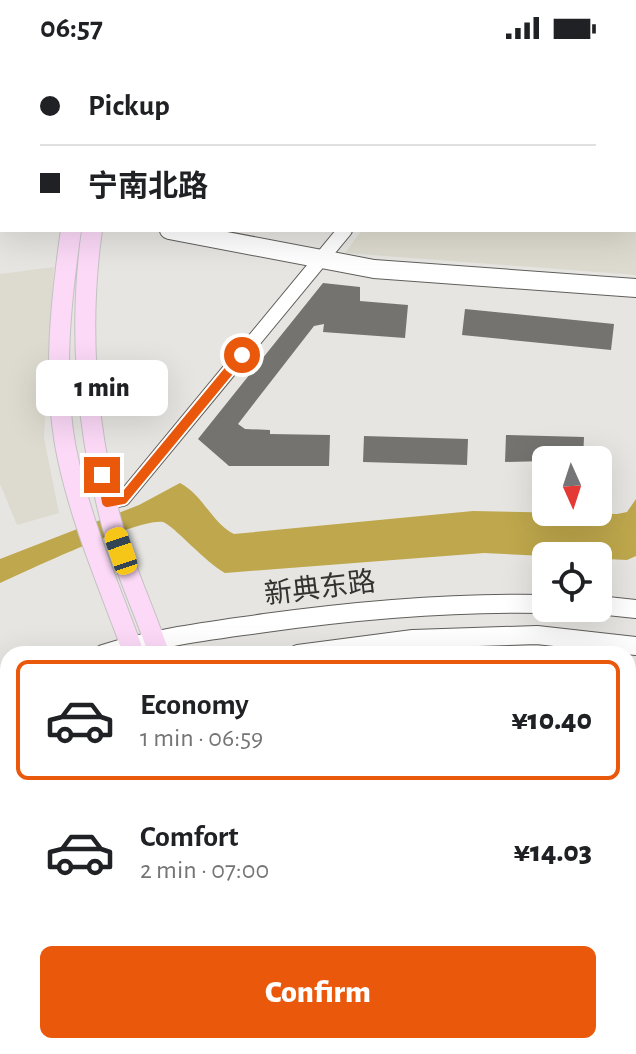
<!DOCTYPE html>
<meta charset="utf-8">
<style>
body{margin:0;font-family:"Alegreya Sans","Noto Sans SC",sans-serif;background:#f6f6f6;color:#202124;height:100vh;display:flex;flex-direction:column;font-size:30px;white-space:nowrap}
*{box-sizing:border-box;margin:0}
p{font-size:26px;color:#757577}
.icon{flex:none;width:44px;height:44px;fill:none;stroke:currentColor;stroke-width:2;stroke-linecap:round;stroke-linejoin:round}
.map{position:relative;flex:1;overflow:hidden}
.details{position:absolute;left:0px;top:590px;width:636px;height:408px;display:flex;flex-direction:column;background:#fff;border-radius:24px 24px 0 0;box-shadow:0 8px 32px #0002}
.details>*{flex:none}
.hud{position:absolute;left:0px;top:0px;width:636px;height:176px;box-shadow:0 8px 32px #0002;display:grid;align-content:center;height:176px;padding:0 40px;background:#fff}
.needle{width:52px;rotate:177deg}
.fabs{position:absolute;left:532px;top:390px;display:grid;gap:16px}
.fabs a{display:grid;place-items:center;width:80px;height:80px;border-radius:12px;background:#fff;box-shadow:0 8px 32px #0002;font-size:40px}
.end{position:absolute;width:36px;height:36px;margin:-18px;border:10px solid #ea580c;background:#fff;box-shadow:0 0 0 4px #fff}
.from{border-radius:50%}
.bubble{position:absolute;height:56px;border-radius:12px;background:#fff;box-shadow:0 8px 32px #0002;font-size:26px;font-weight:800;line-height:56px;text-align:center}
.car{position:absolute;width:24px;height:48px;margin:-24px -12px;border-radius:10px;box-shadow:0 0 6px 2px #0007;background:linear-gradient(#f5c518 24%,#345 0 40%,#f5c518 0 76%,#345 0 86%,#f5c518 0)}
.hud b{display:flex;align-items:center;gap:28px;height:76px;font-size:30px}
.hud b+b{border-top:2px solid #e0e0e0}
.hud i{width:20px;height:20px;background:#202124}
ul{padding:14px 0 0;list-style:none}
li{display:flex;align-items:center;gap:24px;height:120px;margin:0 16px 12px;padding:0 24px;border:4px solid transparent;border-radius:12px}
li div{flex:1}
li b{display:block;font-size:30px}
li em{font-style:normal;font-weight:800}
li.active{border-color:#ea580c}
li>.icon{width:72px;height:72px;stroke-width:1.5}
.action{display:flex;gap:16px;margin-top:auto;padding:16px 40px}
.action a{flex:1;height:92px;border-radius:12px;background:#ea580c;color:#fff;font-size:32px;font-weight:800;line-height:92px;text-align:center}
.status{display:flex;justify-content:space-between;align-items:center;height:56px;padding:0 40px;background:#fff;direction:ltr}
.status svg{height:22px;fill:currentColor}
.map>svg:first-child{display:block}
</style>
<div class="status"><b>06:57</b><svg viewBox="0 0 49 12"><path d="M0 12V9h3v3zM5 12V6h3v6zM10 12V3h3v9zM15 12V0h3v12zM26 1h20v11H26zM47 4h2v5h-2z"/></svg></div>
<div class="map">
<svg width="636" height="998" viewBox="0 0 636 998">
<rect width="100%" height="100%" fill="#e6e5e1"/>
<!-- built -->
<path fill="#dddbcf" d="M 494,0 L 636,0 L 636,219 L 345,197 L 362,174 L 634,174 L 634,2 Z
M 54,211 L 44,382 L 59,457 L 17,469 L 0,428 L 0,218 Z
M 238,990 L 503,990 L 636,998 L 236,998 Z"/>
<!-- water -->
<path fill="#bea74c" d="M 180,427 C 203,439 212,467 234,478 L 473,455 L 617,458 L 627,456 L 636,443 L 636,500 L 627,504 L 484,497 L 225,517 C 206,507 173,469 163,466 C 141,461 26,515 0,527 L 0,503 L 139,449 Z"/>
<!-- building -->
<path fill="#74736f" d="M 323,227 L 360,231 L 360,245 L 408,249 L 405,282 L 323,276 L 324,268 L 314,270 L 238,368 L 245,373 L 270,374 L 270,378 L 330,379 L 329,410 L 229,410 L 198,383 Z
M 465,253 L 614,268 L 611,294 L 462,279 Z
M 506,379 L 584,381 L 583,404 L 505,406 Z
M 364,380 L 468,383 L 467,409 L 363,406 Z
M 628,690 L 636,694 L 636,723 L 628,719 Z
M 8,728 L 8,763 L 7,763 L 0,730 Z
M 628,793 L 636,793 L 636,821 L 628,821 Z
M 628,908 L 636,908 L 636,947 L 628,947 Z
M 0,974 L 8,975 L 8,990 L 44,990 L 42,998 L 0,998 Z
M 78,990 L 155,990 L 153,998 L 75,998 Z"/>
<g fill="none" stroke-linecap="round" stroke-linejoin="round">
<defs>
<path id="street" d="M 483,2 L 485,0
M 107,446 L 123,443 L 345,174"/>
<path id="secondary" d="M 169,174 L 374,213 L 636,232
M 598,549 L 636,553
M 103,598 C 157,581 210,575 265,567 C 359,554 451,546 546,548
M 298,598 L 413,583 L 537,579 L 636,590
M 0,630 L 8,628
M 0,667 L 8,664"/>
<path id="primary" d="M 100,2 L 100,0
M 123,2 L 124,0
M 71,174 C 61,244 53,318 65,388 C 78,460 109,529 134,598
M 92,174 C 78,273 86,369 111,465 C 123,510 144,553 159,598
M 203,998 L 204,990
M 228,998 L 229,990"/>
</defs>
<!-- street casing -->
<use href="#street" stroke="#605f5b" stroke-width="16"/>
<!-- secondary casing -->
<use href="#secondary" stroke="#605f5b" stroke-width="20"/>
<!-- primary casing -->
<use href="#primary" stroke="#c2c2c2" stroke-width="22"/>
<!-- street -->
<use href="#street" stroke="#fff" stroke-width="14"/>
<!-- secondary -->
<use href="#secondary" stroke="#fff" stroke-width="18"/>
<!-- primary -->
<use href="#primary" stroke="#fbd9f7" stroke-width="20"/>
</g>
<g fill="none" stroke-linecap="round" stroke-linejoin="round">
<!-- route -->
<path stroke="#ea580c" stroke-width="10" d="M 102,419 L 107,446 L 123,443 L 242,299"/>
</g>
<g text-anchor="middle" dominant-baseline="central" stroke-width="8" stroke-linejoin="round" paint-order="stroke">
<!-- street labels -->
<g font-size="28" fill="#343332" stroke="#e6e5e1">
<text transform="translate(320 533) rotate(-7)">新典东路</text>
</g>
</g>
</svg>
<div class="fabs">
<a><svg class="needle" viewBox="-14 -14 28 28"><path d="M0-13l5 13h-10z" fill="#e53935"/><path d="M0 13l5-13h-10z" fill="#757577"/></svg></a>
<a><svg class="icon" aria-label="locate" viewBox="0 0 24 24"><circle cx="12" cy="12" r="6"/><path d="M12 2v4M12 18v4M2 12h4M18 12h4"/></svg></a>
</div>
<i class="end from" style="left:242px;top:299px"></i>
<i class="end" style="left:102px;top:419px"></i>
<div class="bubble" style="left:36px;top:304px;width:132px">1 min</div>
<i class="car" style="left:121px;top:495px;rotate:341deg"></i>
<div class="hud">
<b><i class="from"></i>Pickup</b>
<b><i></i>宁南北路</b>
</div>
<section class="details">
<ul>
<li class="active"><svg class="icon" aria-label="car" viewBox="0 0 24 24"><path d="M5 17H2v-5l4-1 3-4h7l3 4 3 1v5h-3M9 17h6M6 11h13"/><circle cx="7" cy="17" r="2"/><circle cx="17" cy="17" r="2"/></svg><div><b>Economy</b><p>1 min · 06:59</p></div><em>¥10.40</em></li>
<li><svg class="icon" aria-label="car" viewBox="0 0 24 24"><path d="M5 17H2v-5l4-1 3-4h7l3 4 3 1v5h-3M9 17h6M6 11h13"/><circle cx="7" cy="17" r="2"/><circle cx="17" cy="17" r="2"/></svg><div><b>Comfort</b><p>2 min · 07:00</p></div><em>¥14.03</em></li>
</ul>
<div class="action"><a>Confirm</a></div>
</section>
</div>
